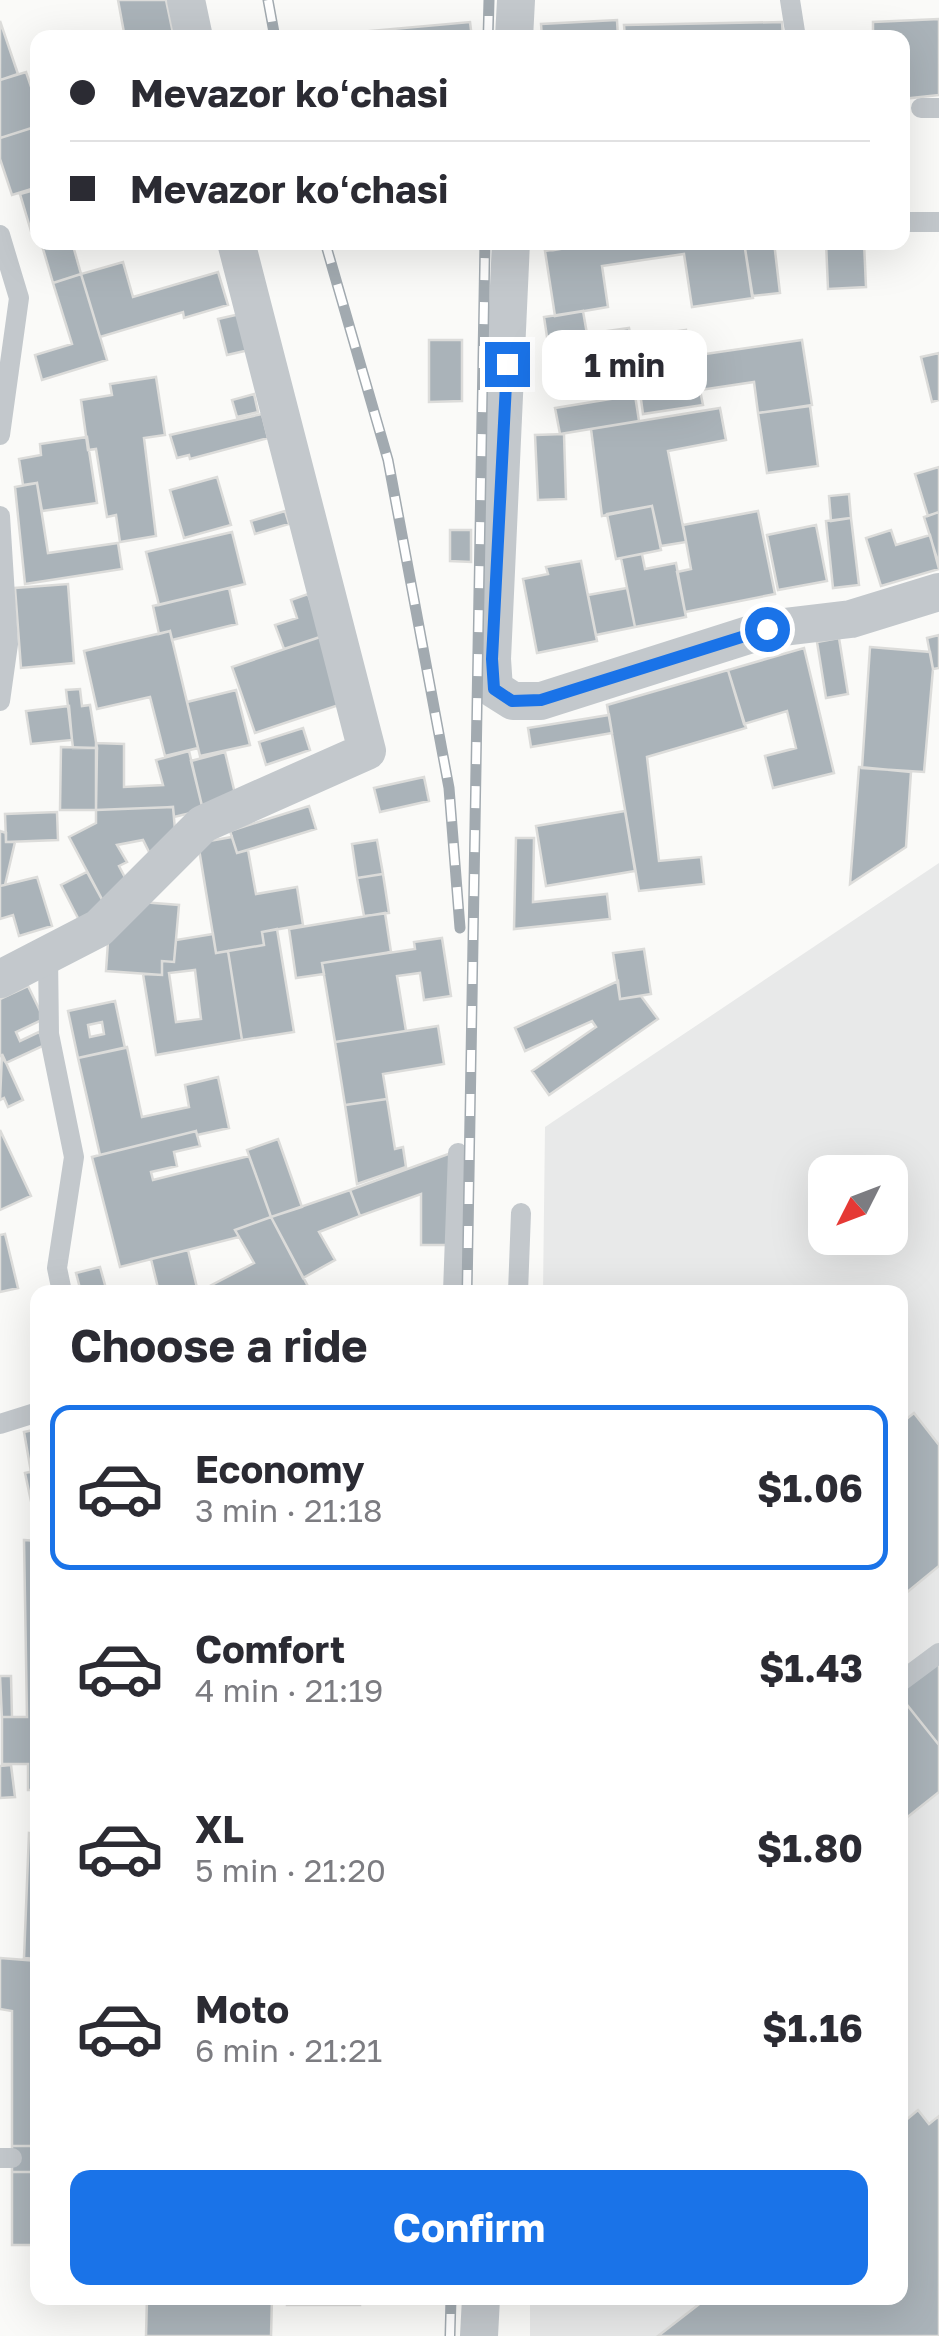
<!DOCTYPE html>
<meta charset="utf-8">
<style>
body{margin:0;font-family:"Golos Text",sans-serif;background:#f7f7f7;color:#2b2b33;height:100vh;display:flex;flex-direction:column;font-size:38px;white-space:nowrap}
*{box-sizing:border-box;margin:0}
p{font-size:32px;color:#7c7c81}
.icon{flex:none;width:55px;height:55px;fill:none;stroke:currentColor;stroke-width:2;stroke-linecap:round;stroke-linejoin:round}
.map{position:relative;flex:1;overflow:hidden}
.sheet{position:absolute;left:30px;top:1285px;width:878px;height:1020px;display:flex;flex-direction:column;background:#fff;border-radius:20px;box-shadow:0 10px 40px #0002}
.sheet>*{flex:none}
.hud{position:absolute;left:30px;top:30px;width:880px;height:220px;border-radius:20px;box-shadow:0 10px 40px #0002;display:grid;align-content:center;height:220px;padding:0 40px;background:#fff}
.needle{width:65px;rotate:228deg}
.controls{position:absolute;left:808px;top:1155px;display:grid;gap:20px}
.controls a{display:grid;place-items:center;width:100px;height:100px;border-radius:20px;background:#fff;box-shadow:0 10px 40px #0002;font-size:50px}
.end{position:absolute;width:45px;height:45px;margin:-22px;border:12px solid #1a73e8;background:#fff;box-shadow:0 0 0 5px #fff}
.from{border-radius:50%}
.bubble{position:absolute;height:70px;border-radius:20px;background:#fff;box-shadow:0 10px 40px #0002;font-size:32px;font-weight:700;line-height:70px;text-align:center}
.hud b{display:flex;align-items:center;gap:35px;height:95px;font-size:38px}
.hud b+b{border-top:2px solid #e1e1e2}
.hud i{width:25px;height:25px;background:#2b2b33}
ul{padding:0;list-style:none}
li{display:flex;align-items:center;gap:30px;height:165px;margin:0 20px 15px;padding:0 20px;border:5px solid transparent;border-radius:20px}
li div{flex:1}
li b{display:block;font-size:38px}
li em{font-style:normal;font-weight:700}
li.current{border-color:#1a73e8}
li>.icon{width:90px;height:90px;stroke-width:1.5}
h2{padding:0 40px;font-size:45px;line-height:120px}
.primary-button{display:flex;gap:20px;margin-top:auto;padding:20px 40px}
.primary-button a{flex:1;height:115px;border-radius:20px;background:#1a73e8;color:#fff;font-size:40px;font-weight:700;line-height:115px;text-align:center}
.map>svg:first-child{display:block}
</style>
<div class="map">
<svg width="939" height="2336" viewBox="0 0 939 2336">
<rect width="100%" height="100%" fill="#fafaf8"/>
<!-- built -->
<path fill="#e8e9e9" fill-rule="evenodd" d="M 939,863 L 939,2336 L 530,2336 L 530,2298 L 900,2298 L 900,1292 L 543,1292 L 545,1127 ZM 825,1172 L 890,1172 L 890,1238 L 825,1238 Z"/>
<!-- building -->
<path fill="#aab3b9" stroke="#dcdcda" stroke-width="2.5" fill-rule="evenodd" d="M 118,0 L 166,0 L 174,38 L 125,38 Z
M 939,19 L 939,95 L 902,99 L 902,38 L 873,38 L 873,22 Z
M 617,20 L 618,38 L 542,38 L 541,24 Z
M 0,21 L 18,74 L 0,80 Z
M 470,22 L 472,38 L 327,38 L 327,35 Z
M 782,22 L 783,38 L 625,38 L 624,25 Z
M 26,72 L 38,107 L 38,126 L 0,138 L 0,80 Z
M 38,126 L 38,187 L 12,195 L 0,159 L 0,138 Z
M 38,189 L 38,231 L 31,231 L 20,194 Z
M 41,242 L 72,242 L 81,274 L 53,283 Z
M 553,242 L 601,242 L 554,250 Z
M 601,242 L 744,242 L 753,298 L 692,307 L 684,254 L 602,266 L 608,307 L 555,316 L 545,251 Z
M 744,242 L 774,242 L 780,293 L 752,296 Z
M 826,242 L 864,242 L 866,287 L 828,289 Z
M 123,262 L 133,297 L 218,272 L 228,305 L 184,318 L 183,312 L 100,337 L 81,274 Z
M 81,274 L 107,360 L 42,380 L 35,355 L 72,344 L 53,283 Z
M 583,311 L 587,334 L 629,328 L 631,338 L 686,330 L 690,356 L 553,377 L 544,317 Z
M 240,314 L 249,350 L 227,355 L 218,319 Z
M 429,340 L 462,340 L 462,401 L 429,402 Z
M 802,340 L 812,405 L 758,413 L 754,382 L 700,390 L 703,405 L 643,414 L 636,364 Z
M 939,353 L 939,400 L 932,402 L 921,357 Z
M 156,377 L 165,435 L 144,438 L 156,536 L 120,542 L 116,515 L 107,517 L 96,449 L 88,450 L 81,400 L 112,395 L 110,384 Z
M 254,394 L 258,412 L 237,417 L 232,400 Z
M 635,395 L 639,421 L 560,434 L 555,408 Z
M 810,406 L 818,466 L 767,473 L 758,413 Z
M 720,408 L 726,440 L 668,451 L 686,542 L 661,546 L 652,506 L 602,516 L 591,429 Z
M 262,414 L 268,438 L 190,459 L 189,455 L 177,458 L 170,435 Z
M 564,434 L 566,499 L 538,500 L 535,435 Z
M 87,437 L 97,503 L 42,511 L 37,483 L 23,485 L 19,459 L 41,455 L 40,444 Z
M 939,467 L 939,512 L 928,516 L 915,474 Z
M 217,477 L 231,525 L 184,538 L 170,490 Z
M 37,483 L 48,553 L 118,543 L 122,569 L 25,584 L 15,487 Z
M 849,494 L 851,518 L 831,521 L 829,496 Z
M 652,506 L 661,550 L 616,559 L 607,514 Z
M 285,511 L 289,524 L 255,534 L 251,521 Z
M 758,511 L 775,594 L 685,612 L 677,572 L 691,569 L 683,525 Z
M 939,512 L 939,565 L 924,517 Z
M 851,518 L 859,585 L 833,588 L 826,521 Z
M 816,525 L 827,581 L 778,590 L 767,535 Z
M 450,530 L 471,530 L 471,562 L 450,561 Z
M 891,530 L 896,545 L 930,535 L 939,569 L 881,586 L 866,538 Z
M 232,532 L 245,584 L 159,605 L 146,552 Z
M 642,554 L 645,569 L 676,563 L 686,617 L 635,627 L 621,558 Z
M 581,561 L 597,641 L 537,653 L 523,579 L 548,574 L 546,567 Z
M 68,584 L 74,663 L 21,668 L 15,588 Z
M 229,588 L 237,624 L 172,640 L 170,631 L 159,634 L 153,606 Z
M 627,588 L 635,627 L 596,635 L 588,595 Z
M 308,594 L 323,636 L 284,649 L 275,625 L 297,618 L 291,600 Z
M 170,631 L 198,748 L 165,756 L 150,697 L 97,709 L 84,651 Z
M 939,635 L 939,668 L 933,669 L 927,638 Z
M 323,636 L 345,703 L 255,733 L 232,667 Z
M 839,638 L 848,694 L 826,698 L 817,642 Z
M 870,647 L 930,652 L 933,669 L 924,772 L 862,768 Z
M 804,648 L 834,773 L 773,788 L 765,756 L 796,748 L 787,711 L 744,724 L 728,670 Z
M 728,670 L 746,728 L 647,757 L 659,861 L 701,857 L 704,884 L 639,891 L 607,705 Z
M 80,689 L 82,706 L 90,705 L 97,748 L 73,748 L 66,690 Z
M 236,690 L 250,745 L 200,756 L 187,702 Z
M 69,706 L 72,740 L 31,744 L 26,711 Z
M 609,715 L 612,733 L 531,747 L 528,728 Z
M 303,728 L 310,750 L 266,765 L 259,742 Z
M 96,743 L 124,744 L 124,787 L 163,785 L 156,760 L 189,751 L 203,810 L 174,817 L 173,807 L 96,810 Z
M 61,747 L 97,748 L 96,810 L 60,810 Z
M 225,752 L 237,802 L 203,810 L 191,761 Z
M 859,767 L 911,772 L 906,847 L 850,884 Z
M 424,777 L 429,801 L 380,812 L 374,788 Z
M 309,806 L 316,829 L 237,853 L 230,831 Z
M 173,807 L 175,830 L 155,864 L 143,840 L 117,845 L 127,862 L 119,866 L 131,889 L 104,903 L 69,837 L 96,823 L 96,810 Z
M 625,811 L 635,871 L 546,886 L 536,826 Z
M 57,812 L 58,840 L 6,842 L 5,814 Z
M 0,831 L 6,833 L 6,842 L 15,842 L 5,885 L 0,886 Z
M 232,837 L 237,853 L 248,850 L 256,894 L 297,887 L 303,925 L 262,932 L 264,945 L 216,953 L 198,843 Z
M 516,838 L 534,838 L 533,902 L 607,894 L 610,919 L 514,929 Z
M 377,840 L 383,874 L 357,878 L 352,844 Z
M 87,872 L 106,907 L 80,922 L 61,885 Z
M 383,874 L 389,913 L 364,916 L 357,878 Z
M 37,877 L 52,926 L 19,936 L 13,915 L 0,919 L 0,886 Z
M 141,902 L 179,905 L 174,962 L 162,961 L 162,975 L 106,971 L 108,942 Z
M 385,913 L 391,952 L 322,963 L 324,974 L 296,978 L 289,929 Z
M 277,929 L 294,1032 L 242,1040 L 228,951 L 264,945 L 262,932 Z
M 213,934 L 216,953 L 228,951 L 242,1040 L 156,1055 L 143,974 L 162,975 L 162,961 L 174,962 L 176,940 ZM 195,970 L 201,1019 L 176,1022 L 169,973 Z
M 442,938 L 451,996 L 424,1000 L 420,973 L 397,976 L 406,1031 L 335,1042 L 322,963 L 415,949 L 414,942 Z
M 644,949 L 651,994 L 620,999 L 613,953 Z
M 618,981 L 620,999 L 641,996 L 658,1019 L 549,1095 L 532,1071 L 596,1027 L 592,1021 L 525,1051 L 515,1028 Z
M 28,986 L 44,1019 L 16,1032 L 20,1041 L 39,1032 L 45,1045 L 6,1063 L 0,1055 L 0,999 Z
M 115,1001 L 125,1048 L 78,1058 L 68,1011 ZM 102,1022 L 104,1034 L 90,1037 L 88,1025 Z
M 438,1026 L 444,1064 L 383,1074 L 387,1099 L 345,1105 L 335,1042 Z
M 127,1047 L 142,1117 L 189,1107 L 185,1085 L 218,1077 L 229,1128 L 197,1135 L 196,1131 L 100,1155 L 78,1058 Z
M 2,1054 L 23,1100 L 8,1107 L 4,1098 L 0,1100 Z
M 387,1099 L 395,1149 L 403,1147 L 406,1167 L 357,1184 L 345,1105 Z
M 0,1130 L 31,1196 L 0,1210 Z
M 196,1131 L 200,1146 L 174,1152 L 177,1166 L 151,1172 L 153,1180 L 249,1156 L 271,1217 L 235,1230 L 239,1237 L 120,1267 L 92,1157 Z
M 278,1139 L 302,1207 L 271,1217 L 247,1150 Z
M 451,1153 L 451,1245 L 421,1245 L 421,1194 L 360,1216 L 350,1190 Z
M 350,1190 L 360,1216 L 319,1232 L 335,1260 L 303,1278 L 271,1217 Z
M 271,1217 L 311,1292 L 204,1292 L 202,1290 L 254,1263 L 235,1230 Z
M 5,1234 L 18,1288 L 0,1292 L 0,1235 Z
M 188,1250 L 198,1292 L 159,1292 L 151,1259 Z
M 100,1267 L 107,1292 L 81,1292 L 76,1273 Z
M 914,1413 L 939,1445 L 939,1566 L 900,1598 L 900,1424 Z
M 38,1429 L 38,1470 L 31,1472 L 24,1432 Z
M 38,1470 L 38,1534 L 25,1473 Z
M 24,1540 L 38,1541 L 38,1790 L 28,1790 L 28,1764 L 2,1764 L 2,1717 L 27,1717 Z
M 939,1660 L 939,1745 L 900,1696 L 900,1690 Z
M 0,1676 L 11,1676 L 12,1717 L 2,1717 L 2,1720 Z
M 900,1696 L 939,1745 L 939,1792 L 900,1823 Z
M 11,1765 L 15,1797 L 0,1798 L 0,1766 Z
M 29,1833 L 38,1834 L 38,1959 L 24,1958 Z
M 0,1958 L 38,1961 L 38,2146 L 12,2146 L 12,2011 L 0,2009 Z
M 918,2110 L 929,2124 L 939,2116 L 939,2336 L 658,2336 L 707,2298 L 900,2298 L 900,2125 Z
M 12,2146 L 38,2146 L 38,2172 L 12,2172 Z
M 12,2172 L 38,2172 L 38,2245 L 12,2245 Z
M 147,2298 L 272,2298 L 271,2336 L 146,2336 Z
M 287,2298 L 360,2298 L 360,2305 L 287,2305 Z"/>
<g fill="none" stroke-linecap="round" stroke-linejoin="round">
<!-- service -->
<path stroke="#c3c8cc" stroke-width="20" d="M 790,0 L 796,38
M 921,108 L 939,108
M 902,222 L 939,222
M 0,235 L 19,298 L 0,435
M 0,516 L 8,644 L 0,701
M 48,955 L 49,1034 L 74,1157 L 57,1268 L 62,1292
M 453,1292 L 458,1153
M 518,1292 L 521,1213
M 0,1424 L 38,1412
M 900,1682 L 939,1653
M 0,2158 L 12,2158"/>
<!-- minor -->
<path stroke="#c3c8cc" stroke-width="38" d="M 186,0 L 194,38
M 514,38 L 516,0
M 511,242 L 492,659 L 494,689 L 513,701 L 541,701 L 767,629 L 851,619 L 939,592
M 0,979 L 99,928 L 203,824 L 367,751 L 236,242
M 479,2336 L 481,2298"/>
<defs>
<path id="rail" d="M 268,0 L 275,38
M 488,38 L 489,0
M 325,242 L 388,460 L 449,788 L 460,928
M 467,1292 L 485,242
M 450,2336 L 451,2298"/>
</defs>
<!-- rail casing -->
<use href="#rail" stroke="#a2aab0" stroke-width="11"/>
<!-- rail -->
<use href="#rail" stroke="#fff" stroke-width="8" stroke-dasharray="22" stroke-linecap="butt"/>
</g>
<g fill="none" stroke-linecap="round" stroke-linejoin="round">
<!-- route -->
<path stroke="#1a73e8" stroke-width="12" d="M 507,364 L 492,659 L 494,689 L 512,701 L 541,700 L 767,629"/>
</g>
</svg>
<div class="controls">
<a><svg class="needle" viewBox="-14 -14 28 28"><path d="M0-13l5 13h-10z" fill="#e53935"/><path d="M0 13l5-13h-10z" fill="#7c7c81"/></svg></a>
</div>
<i class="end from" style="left:767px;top:629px"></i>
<i class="end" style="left:507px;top:364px"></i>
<div class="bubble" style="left:542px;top:330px;width:165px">1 min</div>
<div class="hud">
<b><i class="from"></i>Mevazor koʻchasi</b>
<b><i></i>Mevazor koʻchasi</b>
</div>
<section class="sheet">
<h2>Choose a ride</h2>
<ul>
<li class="current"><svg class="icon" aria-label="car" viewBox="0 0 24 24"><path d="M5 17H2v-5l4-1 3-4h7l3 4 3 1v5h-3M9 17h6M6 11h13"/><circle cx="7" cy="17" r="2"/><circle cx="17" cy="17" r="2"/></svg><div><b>Economy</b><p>3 min · 21:18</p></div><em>$1.06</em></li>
<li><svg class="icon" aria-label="car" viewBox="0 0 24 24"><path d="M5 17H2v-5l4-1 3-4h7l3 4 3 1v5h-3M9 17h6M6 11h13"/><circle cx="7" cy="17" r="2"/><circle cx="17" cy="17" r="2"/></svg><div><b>Comfort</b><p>4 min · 21:19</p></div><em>$1.43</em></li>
<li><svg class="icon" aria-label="car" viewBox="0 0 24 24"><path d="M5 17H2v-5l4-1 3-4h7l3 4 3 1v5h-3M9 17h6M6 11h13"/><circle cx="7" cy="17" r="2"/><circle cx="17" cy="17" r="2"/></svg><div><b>XL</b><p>5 min · 21:20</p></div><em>$1.80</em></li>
<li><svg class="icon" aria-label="car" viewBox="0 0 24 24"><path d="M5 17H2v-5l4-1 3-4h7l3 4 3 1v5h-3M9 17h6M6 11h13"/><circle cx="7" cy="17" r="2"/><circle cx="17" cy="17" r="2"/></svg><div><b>Moto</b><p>6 min · 21:21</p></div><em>$1.16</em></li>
</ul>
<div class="primary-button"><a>Confirm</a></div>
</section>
</div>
